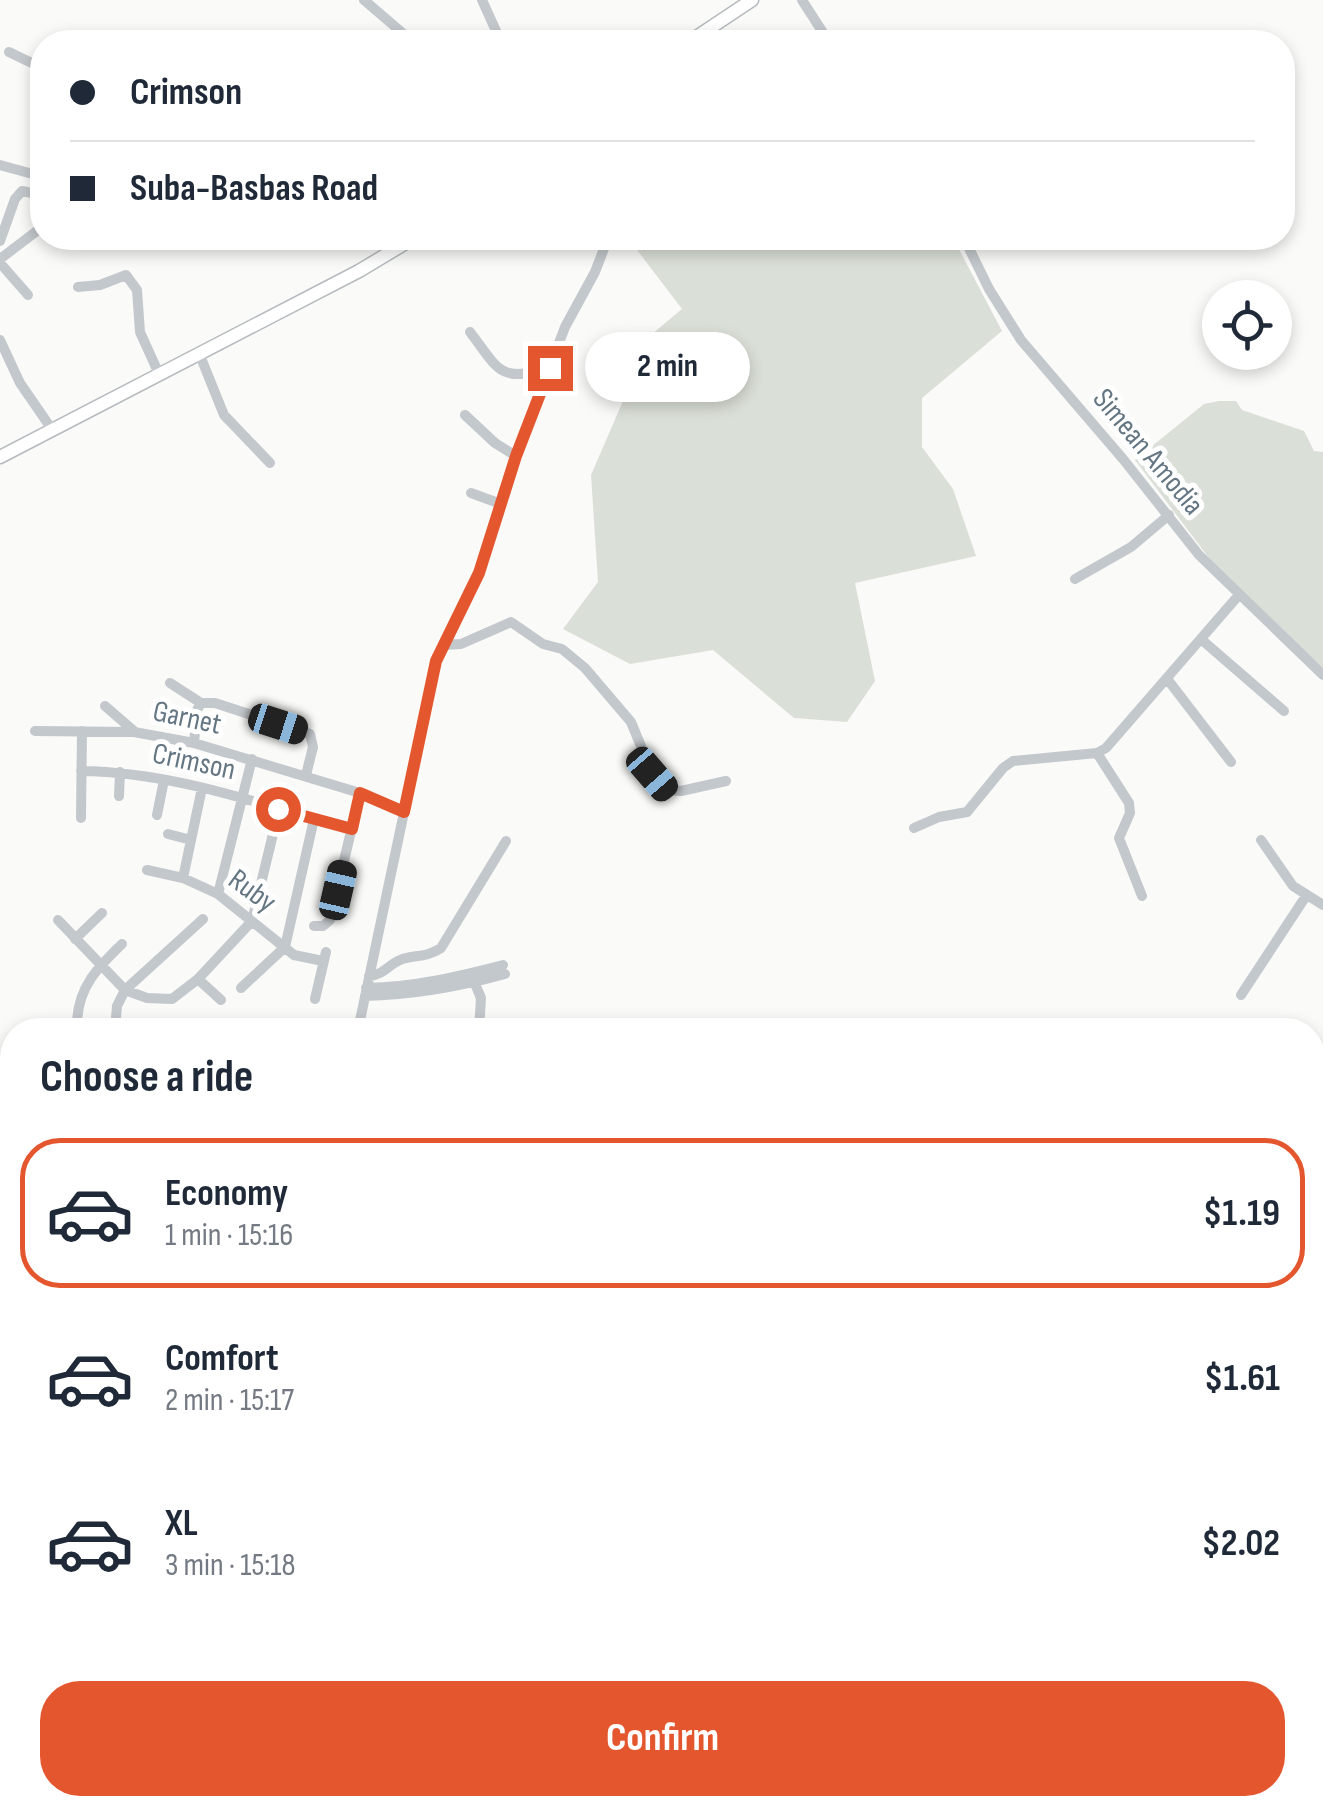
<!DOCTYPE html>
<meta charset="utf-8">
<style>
body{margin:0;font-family:"Sofia Sans Condensed",sans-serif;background:#f6f6f7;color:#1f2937;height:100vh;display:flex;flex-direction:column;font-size:38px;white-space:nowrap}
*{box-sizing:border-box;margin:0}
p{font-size:32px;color:#747a83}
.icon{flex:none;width:55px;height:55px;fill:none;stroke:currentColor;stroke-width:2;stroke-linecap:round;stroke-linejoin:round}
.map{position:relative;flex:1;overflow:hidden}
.side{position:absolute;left:0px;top:1018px;width:1325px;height:798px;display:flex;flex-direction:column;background:#fff;border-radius:40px 40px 0 0;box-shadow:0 5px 15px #0003}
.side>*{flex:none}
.banner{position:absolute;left:30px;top:30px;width:1265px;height:220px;border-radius:40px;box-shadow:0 5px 15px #0003;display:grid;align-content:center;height:220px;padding:0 40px;background:#fff}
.fabs{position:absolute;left:1202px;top:280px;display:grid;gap:20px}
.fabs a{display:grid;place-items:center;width:90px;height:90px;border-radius:50%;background:#fff;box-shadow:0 5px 15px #0003;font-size:50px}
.end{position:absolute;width:45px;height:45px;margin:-22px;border:12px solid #e4572e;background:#fff;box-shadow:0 0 0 5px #fff}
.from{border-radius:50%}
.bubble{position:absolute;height:70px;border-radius:35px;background:#fff;box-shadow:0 5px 15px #0003;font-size:32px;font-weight:700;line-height:70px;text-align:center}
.car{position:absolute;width:30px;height:60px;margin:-30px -15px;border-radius:12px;box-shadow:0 0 8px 2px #0007;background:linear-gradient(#222 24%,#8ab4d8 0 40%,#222 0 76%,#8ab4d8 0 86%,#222 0)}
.banner b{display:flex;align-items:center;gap:35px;height:95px;font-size:38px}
.banner b+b{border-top:2px solid #e0e1e3}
.banner i{width:25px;height:25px;background:#1f2937}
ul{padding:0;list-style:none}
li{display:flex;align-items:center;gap:30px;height:150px;margin:0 20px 15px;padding:0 20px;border:5px solid transparent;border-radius:40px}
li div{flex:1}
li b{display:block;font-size:38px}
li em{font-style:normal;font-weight:700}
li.on{border-color:#e4572e}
li>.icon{width:90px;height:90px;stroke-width:1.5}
h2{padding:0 40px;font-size:45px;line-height:120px}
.cta{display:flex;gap:20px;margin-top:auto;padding:20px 40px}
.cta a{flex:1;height:115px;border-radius:40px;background:#e4572e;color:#fff;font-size:40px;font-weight:700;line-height:115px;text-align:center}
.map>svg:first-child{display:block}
</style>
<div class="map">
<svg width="1323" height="1813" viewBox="0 0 1323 1813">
<rect width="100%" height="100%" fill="#fafaf8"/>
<!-- green -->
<path fill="#dadfd7" d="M 628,238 L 953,238 L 1002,331 L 922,398 L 922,447 L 953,489 L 976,556 L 855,583 L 875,681 L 847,722 L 794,718 L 713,650 L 630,664 L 563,629 L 598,582 L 591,475 L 652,334 L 682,309 Z
M 1219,401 L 1236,401 L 1242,410 L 1304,431 L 1314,451 L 1323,452 L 1323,668 L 1215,566 L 1135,460 L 1204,404 Z"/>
<!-- water -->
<path fill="#bbc7cb" d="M 0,1410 L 12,1428 L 12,1802 L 113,1803 L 117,1813 L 21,1810 L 0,1813 L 5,1794 L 0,1776 Z
M 115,1803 L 226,1803 L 227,1813 L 119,1813 Z"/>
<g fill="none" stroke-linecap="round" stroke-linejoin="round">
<defs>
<path id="major" d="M 689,42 L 752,0
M 0,457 L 359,271 L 414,238"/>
</defs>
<!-- major casing -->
<use href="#major" stroke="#b5babe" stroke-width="15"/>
<!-- minor -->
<path stroke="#c3c8cc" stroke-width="10" d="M 364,0 L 413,42
M 482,0 L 501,42
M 802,0 L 829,42
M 9,52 L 42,68
M 0,165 L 40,176
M 964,238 L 989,289 L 1021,340 L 1123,459 L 1199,555 L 1323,675
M 0,241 L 15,199 L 22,191 L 42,195
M 0,259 L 42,227
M 0,263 L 28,295
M 78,287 L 100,285 L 126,275 L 137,290 L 140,332 L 159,374
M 470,332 C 499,370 499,383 550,368
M 0,340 L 20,383 L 51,428
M 199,353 L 224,415 L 270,463
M 465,415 L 495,443 L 516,456
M 471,493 L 501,504
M 1075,579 L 1131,547 L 1169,515
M 1202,640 L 1284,711
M 444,645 L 461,644 L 511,622 L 543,644 L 562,649 L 585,668 L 631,722 L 652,773 L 666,790 L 681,791 L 726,781
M 1168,680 L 1231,762
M 170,683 L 201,703 L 215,703 L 310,734 L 313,747 L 306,775
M 105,706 L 134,731
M 35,731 L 134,732 L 194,743 L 360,793 L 404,812
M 194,743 L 197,710 L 201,703
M 1097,753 L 1129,803 L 1130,813 L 1119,838 L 1142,896
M 81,771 C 174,772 262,805 351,829
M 119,796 L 120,772
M 157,815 L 164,780
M 81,818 L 82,731
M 914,828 L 939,817 L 967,812 L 1003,768 L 1013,761 L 1097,753 L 1106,748 L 1238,596
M 168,834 L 191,840
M 1261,840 L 1293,886 L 1323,905
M 147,870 L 183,878 L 218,894 L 294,955 L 323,961
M 183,878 L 202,788
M 218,894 L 252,759
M 58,920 L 125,990 L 147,998 L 172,999 L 198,979 L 252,921 L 279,809
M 314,926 L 323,926 L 330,920 L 360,793
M 75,939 L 102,913
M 369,976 C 383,975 387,966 400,960 C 414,954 424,959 441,948 L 506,841
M 198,979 L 221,1000
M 473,979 L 481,998 L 479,1030
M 241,988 L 285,947 L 314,819
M 366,988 C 414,987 457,977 503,965
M 1241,995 L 1306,896
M 365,996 C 414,995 458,987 505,974
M 315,999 L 326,952
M 77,1023 C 78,987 98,967 122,944
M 115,1030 L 117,1006 L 125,990 L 203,919
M 358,1030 L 436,661 L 479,573 L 516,456 L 565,327 L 595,272 L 608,238
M 1312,1115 L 1323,1121
M 0,1205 L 12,1210
M 1312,1360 L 1323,1381
M 1312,1431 L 1323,1428
M 1312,1455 L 1323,1463
M 1321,1717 L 1323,1719
M 283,1802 L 288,1813
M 1086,1802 L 1103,1813
M 1067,1813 L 1075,1802"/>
<!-- major -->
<use href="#major" stroke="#fff" stroke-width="12"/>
</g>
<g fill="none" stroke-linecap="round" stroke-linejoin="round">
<!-- route -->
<path stroke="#e4572e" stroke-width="12" d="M 278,809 L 352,829 L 360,793 L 404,812 L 436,661 L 479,573 L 516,456 L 550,368"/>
</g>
<g text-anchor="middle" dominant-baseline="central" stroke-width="10" stroke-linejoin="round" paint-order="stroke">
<!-- street labels -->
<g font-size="30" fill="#657683" stroke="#fff">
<text transform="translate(1148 452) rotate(50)">Simean Amodia</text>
<text transform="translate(187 718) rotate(12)">Garnet</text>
<text transform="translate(194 762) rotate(12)">Crimson</text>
<text transform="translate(252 891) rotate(36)">Ruby</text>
</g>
</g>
</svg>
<div class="fabs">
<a><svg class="icon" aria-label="locate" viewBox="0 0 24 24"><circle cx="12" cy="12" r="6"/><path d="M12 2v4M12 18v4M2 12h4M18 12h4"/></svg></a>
</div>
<i class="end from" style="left:278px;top:809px"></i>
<i class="end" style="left:550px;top:368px"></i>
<div class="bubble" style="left:585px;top:332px;width:165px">2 min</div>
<i class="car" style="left:278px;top:724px;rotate:108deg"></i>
<i class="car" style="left:652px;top:774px;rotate:139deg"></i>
<i class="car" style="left:338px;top:890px;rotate:13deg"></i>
<div class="banner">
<b><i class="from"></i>Crimson</b>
<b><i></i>Suba-Basbas Road</b>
</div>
<section class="side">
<h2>Choose a ride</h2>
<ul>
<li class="on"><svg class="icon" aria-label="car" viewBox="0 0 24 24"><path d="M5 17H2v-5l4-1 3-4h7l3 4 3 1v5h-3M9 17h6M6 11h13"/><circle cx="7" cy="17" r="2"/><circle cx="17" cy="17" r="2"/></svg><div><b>Economy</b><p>1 min · 15:16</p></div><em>$1.19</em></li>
<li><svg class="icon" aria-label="car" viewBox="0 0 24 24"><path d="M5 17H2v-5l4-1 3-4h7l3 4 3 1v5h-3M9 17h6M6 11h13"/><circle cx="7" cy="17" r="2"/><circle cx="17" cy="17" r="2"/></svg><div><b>Comfort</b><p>2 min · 15:17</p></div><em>$1.61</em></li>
<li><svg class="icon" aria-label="car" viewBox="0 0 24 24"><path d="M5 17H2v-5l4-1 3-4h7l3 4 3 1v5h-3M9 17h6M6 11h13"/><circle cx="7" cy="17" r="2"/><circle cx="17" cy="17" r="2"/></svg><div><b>XL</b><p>3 min · 15:18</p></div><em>$2.02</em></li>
</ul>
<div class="cta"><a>Confirm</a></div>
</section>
</div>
